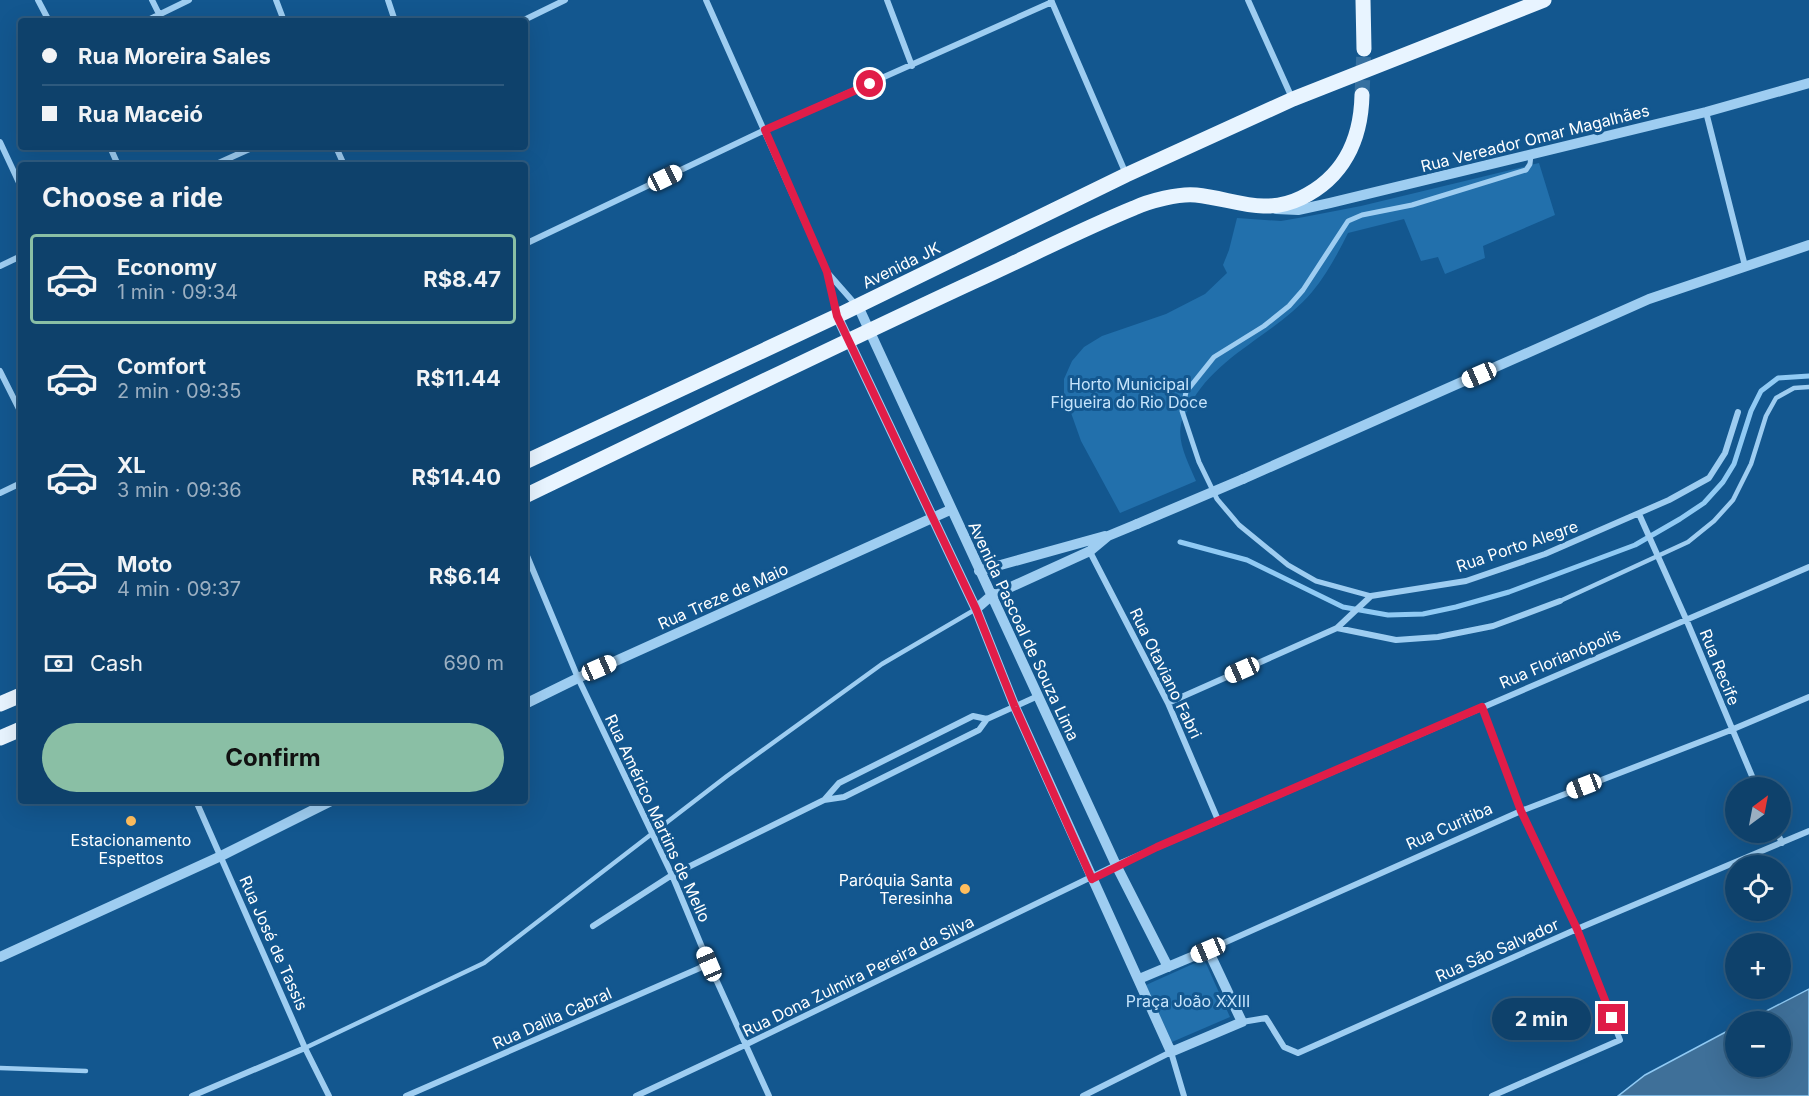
<!DOCTYPE html>
<meta charset="utf-8">
<style>
body{margin:0;font-family:Inter,sans-serif;background:#1c4c73;color:#f1f3f6;height:100vh;display:flex;flex-direction:column;font-size:22px;white-space:nowrap}
*{box-sizing:border-box;margin:0}
p{font-size:20px;color:#9bafc1}
.icon{flex:none;width:33px;height:33px;fill:none;stroke:currentColor;stroke-width:2;stroke-linecap:round;stroke-linejoin:round}
.map{position:relative;flex:1;overflow:hidden}
.side{position:absolute;left:18px;top:162px;width:510px;height:642px;display:flex;flex-direction:column;background:#0e416b;border-radius:6px;box-shadow:0 6px 24px #0002,0 0 0 2px #2e5a7e}
.side>*{flex:none}
.hud{position:absolute;left:18px;top:18px;width:510px;height:132px;border-radius:6px;box-shadow:0 6px 24px #0002,0 0 0 2px #2e5a7e;display:grid;align-content:center;height:132px;padding:0 24px;background:#0e416b}
.needle{width:39px;rotate:32deg}
.fabs{position:absolute;left:1725px;top:777px;display:grid;gap:12px}
.fabs a{display:grid;place-items:center;width:66px;height:66px;border-radius:50%;background:#0e416b;box-shadow:0 6px 24px #0002,0 0 0 2px #2e5a7e;font-size:30px}
.end{position:absolute;width:27px;height:27px;margin:-14px;border:8px solid #e11d48;background:#fff;box-shadow:0 0 0 3px #fff}
.from{border-radius:50%}
.bubble{position:absolute;height:42px;border-radius:21px;background:#0e416b;box-shadow:0 6px 24px #0002,0 0 0 2px #2e5a7e;font-size:20px;font-weight:700;line-height:42px;text-align:center}
.car{position:absolute;width:18px;height:36px;margin:-18px -9px;border-radius:8px;box-shadow:0 0 4px 2px #0007;background:linear-gradient(#fff 24%,#345 0 40%,#fff 0 76%,#345 0 86%,#fff 0)}
.hud b{display:flex;align-items:center;gap:21px;height:57px;font-size:22px}
.hud b+b{border-top:2px solid #2e5a7e}
.hud i{width:15px;height:15px;background:#f1f3f6}
ul{padding:0;list-style:none}
li{display:flex;align-items:center;gap:18px;height:90px;margin:0 12px 9px;padding:0 12px;border:3px solid transparent;border-radius:6px}
li div{flex:1}
li b{display:block;font-size:22px}
li em{font-style:normal;font-weight:700}
li.on{border-color:#8abfa5}
li>.icon{width:54px;height:54px;stroke-width:1.5}
h2{padding:0 24px;font-size:27px;line-height:72px}
.pay{display:flex;align-items:center;gap:15px;height:66px;padding:0 24px;font-size:22px}
.pay p{margin-inline-start:auto}
.action{display:flex;gap:12px;margin-top:auto;padding:12px 24px}
.action a{flex:1;height:69px;border-radius:36px;background:#8abfa5;color:#111;font-size:24px;font-weight:700;line-height:69px;text-align:center}
.map>svg:first-child{display:block}
</style>
<div class="map">
<svg width="1809" height="1096" viewBox="0 0 1809 1096">
<rect width="100%" height="100%" fill="#13578f"/>
<!-- green -->
<path fill="#2270ac" d="M 1539,163 L 1555,215 L 1483,246 L 1485,258 L 1445,274 L 1438,257 L 1421,261 L 1404,219 L 1348,233 C 1338,253 1327,274 1312,292 C 1276,335 1215,355 1189,407 C 1187,412 1182,418 1181,424 C 1177,443 1189,464 1196,481 L 1120,513 L 1081,441 L 1064,393 L 1064,379 L 1072,361 L 1084,347 L 1102,336 L 1166,314 L 1205,294 L 1227,273 L 1223,265 L 1229,250 L 1237,218 L 1281,221 L 1304,217 L 1361,206 Z
M 1204,959 L 1230,1017 L 1172,1042 L 1146,985 Z"/>
<!-- water -->
<path fill="#3f7099" stroke="#90caf4" stroke-width="1.5" d="M 1809,989 L 1809,1096 L 1618,1096 L 1645,1075 L 1735,1027 L 1736,1066 L 1780,1066 L 1780,1022 L 1747,1021 Z"/>
<g fill="none" stroke-linecap="round" stroke-linejoin="round">
<!-- stream -->
<path stroke="#90caf4" stroke-width="5" d="M 1180,542 L 1247,560 L 1343,607 L 1388,615 L 1423,614 L 1456,607 L 1509,592 L 1635,545 L 1680,519 L 1704,503 L 1723,482 L 1734,464 L 1751,411 L 1761,391 L 1778,378 L 1809,376"/>
<!-- primary-tunnel -->
<path stroke="#3670a0" stroke-width="15" stroke-dasharray="15 8" stroke-linecap="butt" d="M 1362,95 L 1364,49"/>
<!-- service -->
<path stroke="#9ecdf1" stroke-width="4.5" d="M 1560,601 L 1688,542 L 1714,521 L 1733,500 L 1751,464 L 1766,416 L 1776,398 L 1794,388 L 1809,387
M 305,1048 L 484,963 L 727,776 L 882,664 L 976,609
M 0,1068 L 86,1071"/>
<!-- pedestrian -->
<path stroke="#9ecdf1" stroke-width="5" d="M 1371,596 L 1316,581 L 1288,565 L 1239,525 L 1217,499 L 1199,462 L 1182,411 L 1186,392 L 1214,357 L 1264,326 L 1289,306 L 1303,290 L 1348,221 L 1362,215 L 1412,205 L 1526,170 L 1530,164 L 1531,155"/>
<!-- minor -->
<path stroke="#9ecdf1" stroke-width="6" d="M 38,0 L 49,21
M 152,0 L 159,14
M 276,0 L 284,21
M 388,0 L 395,21
M 706,0 L 827,272 L 837,315
M 887,0 L 912,66
M 1051,0 L 1126,174
M 1248,0 L 1292,98
M 146,21 L 189,0
M 522,21 L 565,0
M 1706,112 L 1745,266
M 0,142 L 21,187
M 110,147 L 118,165
M 336,147 L 344,165
M 214,165 L 254,147
M 525,244 L 765,130 L 1052,2
M 0,266 L 21,256
M 827,272 L 856,305
M 0,371 L 21,413
M 0,493 L 21,483
M 1639,514 L 1686,619 L 1757,788
M 1089,550 L 1168,703 L 1218,820
M 525,551 L 578,678 L 672,875 L 709,964 L 769,1096
M 1337,628 L 1396,640 L 1438,637 L 1493,626 L 1560,601
M 1168,703 L 1337,628 L 1371,596 L 1466,581 L 1545,554 L 1669,500 L 1709,478 L 1725,453 L 1738,412
M 1482,707 L 1521,811 L 1577,929 L 1620,1040 L 1492,1096
M 825,799 L 839,783 L 973,716 L 987,719 L 1038,696
M 196,801 L 305,1048 L 329,1096
M 1777,832 L 1782,843
M 593,926 L 672,875 L 824,800 L 844,797 L 979,730 L 987,719
M 1208,950 L 1521,811 L 1731,730 L 1809,697
M 1242,1022 L 1266,1018 L 1284,1047 L 1298,1053 L 1577,929 L 1809,831
M 192,1096 L 305,1048
M 406,1096 L 709,964
M 636,1096 L 747,1044 L 1116,865 L 1809,567
M 1083,1096 L 1171,1052 L 1184,1096"/>
<!-- tertiary -->
<path stroke="#9ecdf1" stroke-width="10" d="M 1276,209 L 1298,210 L 1330,203 L 1706,112 L 1809,83
M 858,306 L 1116,865 L 1168,967
M 837,316 L 976,609 L 1015,707 L 1171,1052 L 1242,1022 L 1208,950 L 1139,979
M 1243,479 L 1649,299 L 1809,245
M 979,571 L 1105,536
M 976,609 L 991,596 L 1090,551 L 1108,536 L 1137,524
M 525,704 L 578,678 L 950,510
M 0,957 L 221,856 L 331,801"/>
<!-- primary -->
<path stroke="#e8f4ff" stroke-width="15" d="M 1363,0 L 1364,49
M 525,462 L 837,316 L 1126,175 L 1293,99 L 1544,0
M 525,496 C 675,424 824,351 975,281 C 1028,257 1080,230 1134,208 C 1149,201 1180,193 1196,195 C 1234,199 1264,216 1301,198 C 1343,178 1361,140 1362,95
M 0,704 L 21,695
M 0,738 L 21,729"/>
<!-- tertiary-bridge -->
<path stroke="#9ecdf1" stroke-width="10" d="M 1137,524 L 1243,479"/>
</g>
<g fill="none" stroke-linecap="round" stroke-linejoin="round">
<!-- route -->
<path stroke="#e11d48" stroke-width="8" d="M 870,84 L 765,130 L 827,272 L 837,316 L 976,609 L 1015,707 L 1092,879 L 1157,847 L 1482,707 L 1521,811 L 1577,929 L 1612,1018"/>
</g>
<!-- markers -->
<g fill="#ffbe5e" stroke="#13578f" stroke-width="2">
<circle cx="131" cy="821" r="6"/>
<circle cx="965" cy="889" r="6"/>
</g>
<g text-anchor="middle" dominant-baseline="central" stroke-width="6" stroke-linejoin="round" paint-order="stroke">
<!-- street labels -->
<g font-size="16" fill="#fff" stroke="#13578f">
<text transform="translate(1535 138) rotate(-14)">Rua Vereador Omar Magalhães</text>
<text transform="translate(901 265) rotate(-26)">Avenida JK</text>
<text transform="translate(1517 546) rotate(-19)">Rua Porto Alegre</text>
<text transform="translate(723 596) rotate(-24)">Rua Treze de Maio</text>
<text transform="translate(1024 631) rotate(65)">Avenida Pascoal de Souza Lima</text>
<text transform="translate(1560 658) rotate(-23)">Rua Florianópolis</text>
<text transform="translate(1720 667) rotate(68)">Rua Recife</text>
<text transform="translate(1166 673) rotate(64)">Rua Otaviano Fabri</text>
<text transform="translate(658 818) rotate(65)">Rua Américo Martins de Mello</text>
<text transform="translate(1449 826) rotate(-24)">Rua Curitiba</text>
<text transform="translate(274 943) rotate(66)">Rua José de Tassis</text>
<text transform="translate(1497 950) rotate(-24)">Rua São Salvador</text>
<text transform="translate(858 976) rotate(-26)">Rua Dona Zulmira Pereira da Silva</text>
<text transform="translate(552 1018) rotate(-24)">Rua Dalila Cabral</text>
</g>
<!-- park labels -->
<g font-size="16" fill="#c5e4fc" stroke="#13578f">
<text x="1129" y="384">Horto Municipal<tspan x="1129" dy="18">Figueira do Rio Doce</tspan></text>
<text x="1188" y="1001">Praça João XXIII</text>
</g>
<!-- poi labels -->
<g font-size="16" fill="#fff" stroke="#13578f">
<text x="131" y="840">Estacionamento<tspan x="131" dy="18">Espettos</tspan></text>
<text x="953" y="880" text-anchor="end">Paróquia Santa<tspan x="953" dy="18">Teresinha</tspan></text>
</g>
</g>
</svg>
<div class="fabs">
<a><svg class="needle" viewBox="-14 -14 28 28"><path d="M0-13l5 13h-10z" fill="#e53935"/><path d="M0 13l5-13h-10z" fill="#9bafc1"/></svg></a>
<a><svg class="icon" aria-label="locate" viewBox="0 0 24 24"><circle cx="12" cy="12" r="6"/><path d="M12 2v4M12 18v4M2 12h4M18 12h4"/></svg></a>
<a>+</a>
<a>−</a>
</div>
<i class="end from" style="left:870px;top:84px"></i>
<i class="end" style="left:1612px;top:1018px"></i>
<div class="bubble" style="left:1492px;top:998px;width:99px">2 min</div>
<i class="car" style="left:665px;top:178px;rotate:64deg"></i>
<i class="car" style="left:1479px;top:375px;rotate:246deg"></i>
<i class="car" style="left:599px;top:668px;rotate:66deg"></i>
<i class="car" style="left:1242px;top:670px;rotate:246deg"></i>
<i class="car" style="left:1584px;top:786px;rotate:249deg"></i>
<i class="car" style="left:1208px;top:950px;rotate:247deg"></i>
<i class="car" style="left:709px;top:964px;rotate:337deg"></i>
<div class="hud">
<b><i class="from"></i>Rua Moreira Sales</b>
<b><i></i>Rua Maceió</b>
</div>
<section class="side">
<h2>Choose a ride</h2>
<ul>
<li class="on"><svg class="icon" aria-label="car" viewBox="0 0 24 24"><path d="M5 17H2v-5l4-1 3-4h7l3 4 3 1v5h-3M9 17h6M6 11h13"/><circle cx="7" cy="17" r="2"/><circle cx="17" cy="17" r="2"/></svg><div><b>Economy</b><p>1 min · 09:34</p></div><em>R$8.47</em></li>
<li><svg class="icon" aria-label="car" viewBox="0 0 24 24"><path d="M5 17H2v-5l4-1 3-4h7l3 4 3 1v5h-3M9 17h6M6 11h13"/><circle cx="7" cy="17" r="2"/><circle cx="17" cy="17" r="2"/></svg><div><b>Comfort</b><p>2 min · 09:35</p></div><em>R$11.44</em></li>
<li><svg class="icon" aria-label="car" viewBox="0 0 24 24"><path d="M5 17H2v-5l4-1 3-4h7l3 4 3 1v5h-3M9 17h6M6 11h13"/><circle cx="7" cy="17" r="2"/><circle cx="17" cy="17" r="2"/></svg><div><b>XL</b><p>3 min · 09:36</p></div><em>R$14.40</em></li>
<li><svg class="icon" aria-label="car" viewBox="0 0 24 24"><path d="M5 17H2v-5l4-1 3-4h7l3 4 3 1v5h-3M9 17h6M6 11h13"/><circle cx="7" cy="17" r="2"/><circle cx="17" cy="17" r="2"/></svg><div><b>Moto</b><p>4 min · 09:37</p></div><em>R$6.14</em></li>
</ul>
<div class="pay"><svg class="icon" aria-label="cash" viewBox="0 0 24 24"><path d="M3 7h18v10H3z"/><circle cx="12" cy="12" r="2"/></svg>Cash<p>690 m</p></div>
<div class="action"><a>Confirm</a></div>
</section>
</div>
